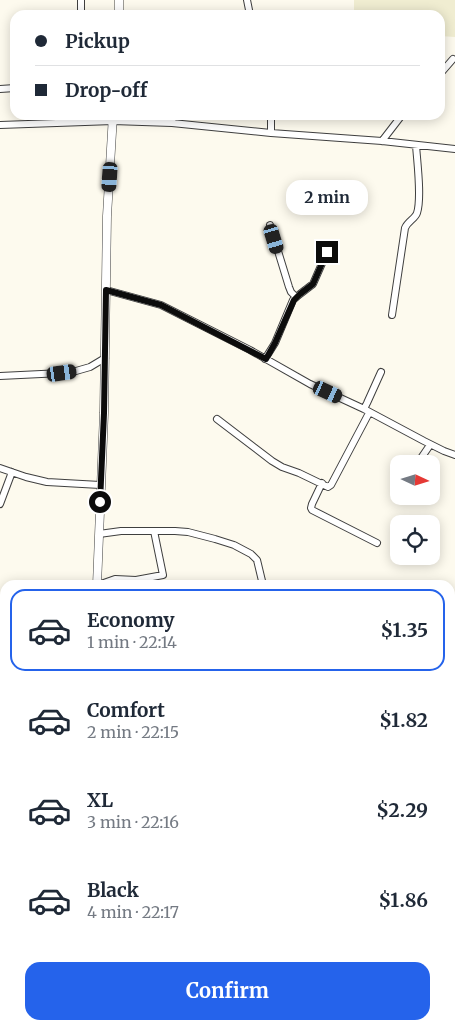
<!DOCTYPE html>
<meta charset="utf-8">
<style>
body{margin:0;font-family:Merriweather,serif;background:#f6f6f7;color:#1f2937;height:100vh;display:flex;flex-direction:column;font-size:19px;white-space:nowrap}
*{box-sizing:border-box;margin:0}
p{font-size:16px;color:#747a83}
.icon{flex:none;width:28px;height:28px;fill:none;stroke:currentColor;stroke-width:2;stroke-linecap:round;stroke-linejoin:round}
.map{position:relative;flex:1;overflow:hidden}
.panel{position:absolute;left:0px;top:580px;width:455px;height:450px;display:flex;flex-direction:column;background:#fff;border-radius:15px 15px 0 0;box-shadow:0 2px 12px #0003}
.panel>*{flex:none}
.hud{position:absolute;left:10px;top:10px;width:435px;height:110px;border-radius:15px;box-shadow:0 2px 12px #0003;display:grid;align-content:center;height:110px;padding:0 25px;background:#fff}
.needle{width:32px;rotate:94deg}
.fabs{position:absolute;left:390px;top:455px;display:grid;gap:10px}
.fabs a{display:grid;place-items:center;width:50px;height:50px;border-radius:10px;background:#fff;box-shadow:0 2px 12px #0003;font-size:25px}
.end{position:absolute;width:22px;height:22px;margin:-11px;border:6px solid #0c0c0c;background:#fff;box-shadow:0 0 0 2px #fff}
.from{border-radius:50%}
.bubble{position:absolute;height:35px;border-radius:15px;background:#fff;box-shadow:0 2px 12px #0003;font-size:16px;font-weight:700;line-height:35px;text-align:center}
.car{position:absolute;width:15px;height:30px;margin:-15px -8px;border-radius:6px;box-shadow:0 0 4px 1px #0007;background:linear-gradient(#222 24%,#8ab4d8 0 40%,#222 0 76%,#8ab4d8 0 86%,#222 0)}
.hud b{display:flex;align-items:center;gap:18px;height:48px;font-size:19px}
.hud b+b{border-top:1px solid #e0e1e3}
.hud i{width:12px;height:12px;background:#1f2937}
ul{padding:9px 0 0;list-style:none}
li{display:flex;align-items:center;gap:15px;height:82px;margin:0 10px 8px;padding:0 15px;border:2px solid transparent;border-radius:15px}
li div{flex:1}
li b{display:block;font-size:19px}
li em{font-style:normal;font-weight:700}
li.current{border-color:#2563eb}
li>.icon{width:45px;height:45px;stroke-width:1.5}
.primary-button{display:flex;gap:10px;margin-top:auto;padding:10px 25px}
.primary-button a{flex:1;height:58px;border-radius:15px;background:#2563eb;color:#fff;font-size:20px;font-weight:700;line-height:58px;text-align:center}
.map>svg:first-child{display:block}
</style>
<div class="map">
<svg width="455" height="1030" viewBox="0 0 455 1030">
<rect width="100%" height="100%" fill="#fdfaee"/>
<!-- farmland -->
<path fill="#f0edd1" d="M 354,0 L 455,0 L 455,37 L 440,36 L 440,15 L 354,15 Z"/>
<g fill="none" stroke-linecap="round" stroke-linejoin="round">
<defs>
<path id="minor" d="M 247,0 L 250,15
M 81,15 L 81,0
M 440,74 L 453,59
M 0,89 L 15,88
M 271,115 L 271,133
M 172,123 L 173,115
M 0,125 L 113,121 L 172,123 L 271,133 L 382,141 L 455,149
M 382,141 L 402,115
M 270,225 L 289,287 L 291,292 L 296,297
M 106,290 L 161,305 L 250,350 L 310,384 L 364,409 L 424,441 L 444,451 L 455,455
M 392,315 L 405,228 C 408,221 415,219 417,213 C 422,198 417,161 416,145
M 265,359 L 275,343 L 293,300 L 300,294 L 313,284 L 327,252
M 0,376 L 62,373 L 76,371 L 90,367 L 105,358
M 364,409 L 367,403 L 381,372
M 217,419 L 272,461 L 282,467 L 299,473 L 328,487 L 331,485 L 369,413
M 417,464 L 430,445
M 0,468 L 26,477 L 47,482 L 100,485
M 322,483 L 312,504 L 311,508 L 312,510 L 377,543
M 0,504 L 12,472
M 99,534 L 121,531 L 175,531 L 188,532 L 215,539 L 234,545 L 251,554 L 257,560 L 263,585
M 98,585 L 115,579 L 136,580 L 163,575 L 154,531
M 450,610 L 455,613
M 452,658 L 455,649
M 0,763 L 5,773
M 0,813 L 5,814
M 164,1025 L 167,1030
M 292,1025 L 303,1030
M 264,1030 L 266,1025
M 314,1030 L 317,1025"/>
<path id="tertiary" d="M 119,15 L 119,0
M 97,585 L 104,413 L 107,216 L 113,115
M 422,1025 L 430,1030"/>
</defs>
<!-- minor casing -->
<use href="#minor" stroke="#3f3f3f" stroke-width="8"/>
<!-- tertiary casing -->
<use href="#tertiary" stroke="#3f3f3f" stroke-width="9"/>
<!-- minor -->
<use href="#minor" stroke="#fff" stroke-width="6"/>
<!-- tertiary -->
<use href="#tertiary" stroke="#fff" stroke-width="8"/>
</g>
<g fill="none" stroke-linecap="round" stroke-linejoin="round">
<!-- route -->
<path stroke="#0c0c0c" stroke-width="6" d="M 100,502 L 104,413 L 106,290 L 161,305 L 266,359 L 275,343 L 294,300 L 300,294 L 313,284 L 327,252"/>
</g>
</svg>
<div class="fabs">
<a><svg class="needle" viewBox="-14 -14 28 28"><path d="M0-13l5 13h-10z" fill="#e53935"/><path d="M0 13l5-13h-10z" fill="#747a83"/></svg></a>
<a><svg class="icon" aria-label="locate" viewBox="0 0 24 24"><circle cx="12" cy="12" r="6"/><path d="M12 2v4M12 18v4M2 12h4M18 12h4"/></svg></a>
</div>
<i class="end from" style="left:100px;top:502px"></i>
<i class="end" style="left:327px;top:252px"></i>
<div class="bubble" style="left:286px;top:180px;width:82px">2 min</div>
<i class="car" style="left:110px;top:177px;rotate:184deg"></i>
<i class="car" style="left:274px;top:239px;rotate:163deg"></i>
<i class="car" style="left:62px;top:373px;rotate:82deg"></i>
<i class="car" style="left:328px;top:392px;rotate:115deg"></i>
<div class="hud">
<b><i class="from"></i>Pickup</b>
<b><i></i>Drop-off</b>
</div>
<section class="panel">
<ul>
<li class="current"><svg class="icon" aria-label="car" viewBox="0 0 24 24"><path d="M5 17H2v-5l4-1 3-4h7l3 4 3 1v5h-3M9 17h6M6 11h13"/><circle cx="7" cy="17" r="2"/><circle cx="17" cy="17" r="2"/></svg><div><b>Economy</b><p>1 min · 22:14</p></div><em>$1.35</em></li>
<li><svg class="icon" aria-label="car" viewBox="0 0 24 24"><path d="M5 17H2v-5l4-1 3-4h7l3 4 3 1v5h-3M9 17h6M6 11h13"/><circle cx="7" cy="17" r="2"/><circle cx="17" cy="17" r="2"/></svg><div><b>Comfort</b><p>2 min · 22:15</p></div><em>$1.82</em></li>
<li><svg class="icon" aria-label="car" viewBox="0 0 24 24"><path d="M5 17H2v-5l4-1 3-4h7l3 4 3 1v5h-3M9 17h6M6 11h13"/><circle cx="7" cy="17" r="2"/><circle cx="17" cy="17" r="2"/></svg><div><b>XL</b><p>3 min · 22:16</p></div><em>$2.29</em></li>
<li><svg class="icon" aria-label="car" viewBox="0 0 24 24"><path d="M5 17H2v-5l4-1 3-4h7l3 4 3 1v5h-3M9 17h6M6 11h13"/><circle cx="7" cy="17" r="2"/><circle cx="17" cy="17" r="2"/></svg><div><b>Black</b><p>4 min · 22:17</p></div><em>$1.86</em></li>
</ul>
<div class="primary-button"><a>Confirm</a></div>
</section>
</div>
